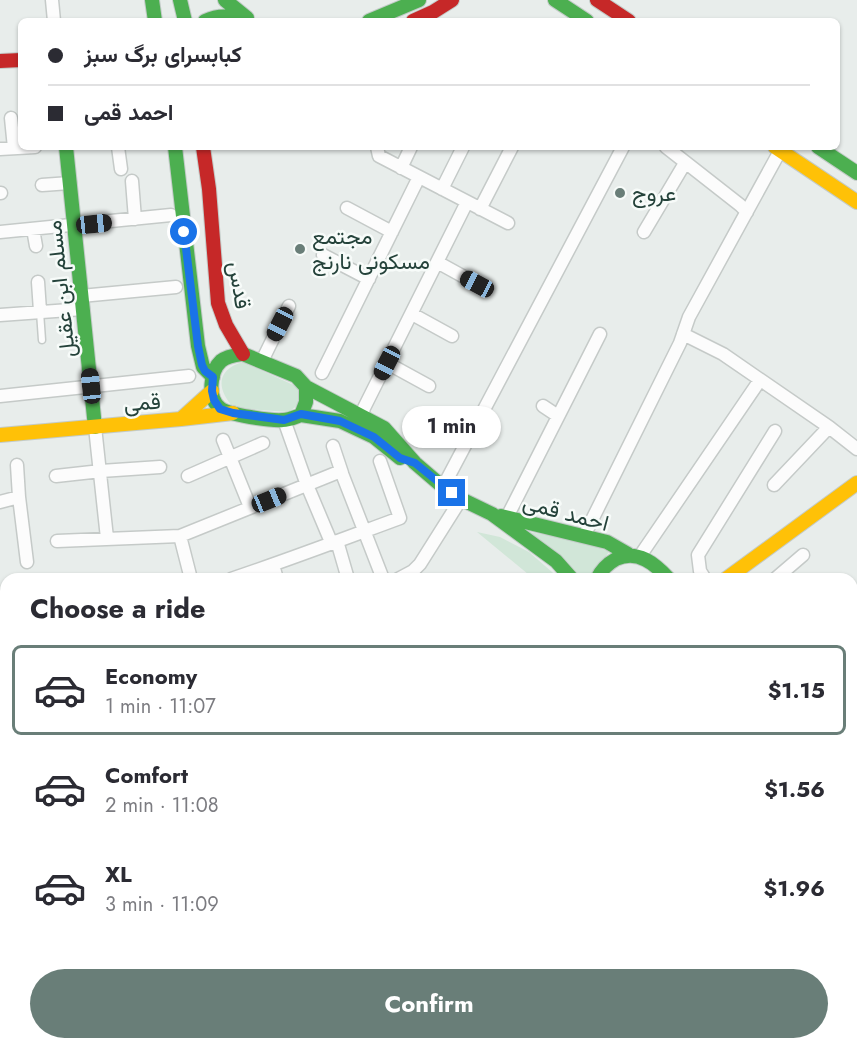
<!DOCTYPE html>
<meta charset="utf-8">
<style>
body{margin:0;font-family:Jost,Vazirmatn,sans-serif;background:#f7f7f7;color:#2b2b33;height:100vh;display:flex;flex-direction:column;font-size:22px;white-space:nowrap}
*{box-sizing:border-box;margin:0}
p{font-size:20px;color:#7c7c81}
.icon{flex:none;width:33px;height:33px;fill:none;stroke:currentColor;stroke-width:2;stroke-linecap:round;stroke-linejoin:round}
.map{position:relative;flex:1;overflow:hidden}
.panel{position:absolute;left:0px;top:573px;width:858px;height:477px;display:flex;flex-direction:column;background:#fff;border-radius:18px 18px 0 0;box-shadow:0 2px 4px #0004}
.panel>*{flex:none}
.banner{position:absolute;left:18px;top:18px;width:822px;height:132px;border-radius:9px;box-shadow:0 2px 4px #0004;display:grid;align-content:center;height:132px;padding:0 30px;background:#fff}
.end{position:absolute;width:27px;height:27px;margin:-14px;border:8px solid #1a73e8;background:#fff;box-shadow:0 0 0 3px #fff}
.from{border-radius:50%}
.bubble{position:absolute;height:42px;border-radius:21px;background:#fff;box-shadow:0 2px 4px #0004;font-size:20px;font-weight:700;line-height:42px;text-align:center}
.car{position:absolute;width:18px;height:36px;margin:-18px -9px;border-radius:8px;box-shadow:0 0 4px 2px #0007;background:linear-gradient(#222 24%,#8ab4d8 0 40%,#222 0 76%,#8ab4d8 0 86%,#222 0)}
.banner b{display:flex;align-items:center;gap:21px;height:57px;font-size:22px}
.banner b+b{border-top:2px solid #e1e1e2}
.banner i{width:15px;height:15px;background:#2b2b33}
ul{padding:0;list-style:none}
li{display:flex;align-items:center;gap:18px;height:90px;margin:0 12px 9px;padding:0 18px;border:3px solid transparent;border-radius:9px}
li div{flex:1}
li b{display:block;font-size:22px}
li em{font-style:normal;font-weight:700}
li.selected{border-color:#697e78}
li>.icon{width:54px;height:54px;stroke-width:1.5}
h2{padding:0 30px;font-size:27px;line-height:72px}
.button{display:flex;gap:12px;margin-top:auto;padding:12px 30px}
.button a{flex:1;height:69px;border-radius:36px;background:#697e78;color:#fff;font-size:24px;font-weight:700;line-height:69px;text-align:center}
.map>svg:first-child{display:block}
</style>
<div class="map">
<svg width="857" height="1050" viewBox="0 0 857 1050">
<rect width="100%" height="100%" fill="#e8edeb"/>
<!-- green -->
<path fill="#d1e6d8" d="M 243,362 L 300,388 L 300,403 L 289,412 L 234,408 C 217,390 215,370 243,362 Z
M 477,532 L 500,537 L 529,552 L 560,579 L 534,579 Z
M 529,532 C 555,537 585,540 609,552 L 589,579 L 579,579 Z
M 857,586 L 857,941 L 852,947 L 852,589 Z"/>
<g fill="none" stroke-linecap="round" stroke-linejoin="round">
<defs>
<path id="lane" d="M 40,312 L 42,340"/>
<path id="street" d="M 52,0 L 54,21
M 11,118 L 14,148
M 118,147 L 121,169
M 377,147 L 379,156 L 508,223
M 666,147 L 740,205 L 747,212
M 0,149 L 35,147
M 401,168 L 411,147
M 132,181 L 135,219
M 42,185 L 70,183
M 442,189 L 463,147
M 0,193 L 1,193
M 347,208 L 392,232
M 480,209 L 512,147
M 33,229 L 36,246
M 0,232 L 171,215
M 644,232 L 685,163
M 323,255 L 369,279
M 437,262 L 477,284
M 38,282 L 40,311
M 81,296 L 176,287
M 412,314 L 452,336
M 0,315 L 83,309
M 683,334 L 723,354 L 829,427 L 857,449
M 262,361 L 289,306
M 387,363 L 429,386
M 322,373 L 419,177
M 0,396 L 189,376
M 543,406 L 558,416
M 362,416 L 364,408 L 467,202
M 284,420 L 307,485 L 331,542
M 95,427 L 107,538
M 223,440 L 250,507
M 333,446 L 342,473
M 17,465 L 19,497 L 27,562
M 56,476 L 101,471 L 160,467
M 188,476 L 263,443
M 774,485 L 829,427
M 443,487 L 623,147
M 0,502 L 19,497
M 504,523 L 600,334
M 180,536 L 191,579
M 584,536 L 680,343 L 689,317 L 780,151
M 57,541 L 180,536 L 341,471 L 383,579
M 337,541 L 348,579
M 640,556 L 760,380
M 273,565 L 277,579
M 231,579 C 288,560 343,539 400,518 L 380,461
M 398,579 L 413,571 L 420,564 L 461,499
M 705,579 L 700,571 L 698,555 L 775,431
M 775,579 L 803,555
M 0,747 L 6,743
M 0,836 L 6,833
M 526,1044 L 528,1050
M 600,1050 L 618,1044
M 670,1050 L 674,1044
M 747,1050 L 748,1050
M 765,1050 L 775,1044
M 819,1050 L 826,1044"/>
<path id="fast" d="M 152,0 L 155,21
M 180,0 L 185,21
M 225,0 L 247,18
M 555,0 L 587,21
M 205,21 C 220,14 232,16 247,21
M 369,21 L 419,0
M 66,147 L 95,427
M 175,147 L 198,346 L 203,367 L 213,377
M 818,147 L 857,173
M 243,354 L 296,376 L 306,387 L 306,402 L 301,415 C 295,417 289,420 283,420 C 272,421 228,415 220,408 C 207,398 210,371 221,361 C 227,356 236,355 243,354 Z
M 306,387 L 384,428 L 415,463 L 443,487 L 461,499 L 492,514 L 556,561 L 572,579
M 301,415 L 340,421 L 374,437 L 400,458
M 501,516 L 607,542 L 628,554
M 597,579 C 601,570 607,564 616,559 C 638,549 655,564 669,579
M 852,998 L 857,1006
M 852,1032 L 857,1040"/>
<path id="slow" d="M 775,147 L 857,202
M 181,419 L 212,391
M 0,435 L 181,419 L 233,413
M 726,579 L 857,483"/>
<path id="jam" d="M 597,0 L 629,21
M 413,21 L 433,12 L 452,0
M 0,61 L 21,60
M 203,147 L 209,189 L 218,303 L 226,325 L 243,354"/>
</defs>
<!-- lane casing -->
<use href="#lane" stroke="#c5cac8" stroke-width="9"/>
<!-- street casing -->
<use href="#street" stroke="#c5cac8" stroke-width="15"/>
<!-- fast casing -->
<use href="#fast" stroke="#c3cbc8" stroke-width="16"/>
<!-- slow casing -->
<use href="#slow" stroke="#c3cbc8" stroke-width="16"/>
<!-- jam casing -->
<use href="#jam" stroke="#c3cbc8" stroke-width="16"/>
<!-- path -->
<path stroke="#c3ccca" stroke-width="1.5" stroke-dasharray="3 4.5" stroke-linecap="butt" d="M 0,632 L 6,630
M 852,721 L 857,724
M 0,796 L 6,806
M 852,832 L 857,833
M 0,916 L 6,913
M 0,996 L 6,994
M 0,1031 L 6,1028
M 123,1044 L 126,1050
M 225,1044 L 228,1050
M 268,1044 L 272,1050
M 109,1050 L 121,1044
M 194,1050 L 192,1048 L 199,1044"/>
<!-- lane -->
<use href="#lane" stroke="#fcfcfc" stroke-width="6"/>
<!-- street -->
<use href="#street" stroke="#fcfcfc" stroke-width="12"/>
<!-- fast -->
<use href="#fast" stroke="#4caf50" stroke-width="14"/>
<!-- slow -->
<use href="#slow" stroke="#ffc107" stroke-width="14"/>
<!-- jam -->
<use href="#jam" stroke="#c62828" stroke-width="14"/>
</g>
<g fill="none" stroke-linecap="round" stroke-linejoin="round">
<!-- route -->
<path stroke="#1a73e8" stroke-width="8" d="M 184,232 L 198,346 L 202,365 L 205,371 L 213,377 L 212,391 L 214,400 L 220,409 L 233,413 L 284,420 L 301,414 L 340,421 L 374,437 L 400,458 L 415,463 L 452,493"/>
</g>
<!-- markers -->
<g fill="#697e78" stroke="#f7fbf9" stroke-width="2">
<circle cx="620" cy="193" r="6"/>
<circle cx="300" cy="249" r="6"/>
</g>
<g text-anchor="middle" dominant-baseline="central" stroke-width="5" stroke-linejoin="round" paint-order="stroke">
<!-- poi labels -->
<g font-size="22" fill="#24423a" stroke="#f7fbf9" text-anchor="start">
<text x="632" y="193">عروج</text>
<text x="312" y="236">مجتمع<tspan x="312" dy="25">مسکونی نارنج</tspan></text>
</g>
<!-- street labels -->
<g font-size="22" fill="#24423a" stroke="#f7fbf9">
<text transform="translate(240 285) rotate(81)">قدس</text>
<text transform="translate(60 289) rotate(-96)">مسلم ابن عقیل</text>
<text transform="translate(142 402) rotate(-5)">قمی</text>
<text transform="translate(566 512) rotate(15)">احمد قمی</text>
</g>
</g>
</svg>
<i class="end from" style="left:184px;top:232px"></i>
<i class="end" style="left:452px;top:493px"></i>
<div class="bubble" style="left:402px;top:406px;width:99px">1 min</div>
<i class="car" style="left:94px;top:224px;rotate:84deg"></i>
<i class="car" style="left:477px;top:284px;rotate:298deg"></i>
<i class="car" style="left:280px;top:324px;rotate:207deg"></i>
<i class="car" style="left:387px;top:363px;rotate:207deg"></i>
<i class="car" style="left:91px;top:386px;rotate:354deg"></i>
<i class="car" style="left:269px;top:500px;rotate:68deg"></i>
<div class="banner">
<b><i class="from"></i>کبابسرای برگ سبز</b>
<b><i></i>احمد قمی</b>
</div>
<section class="panel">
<h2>Choose a ride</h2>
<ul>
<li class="selected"><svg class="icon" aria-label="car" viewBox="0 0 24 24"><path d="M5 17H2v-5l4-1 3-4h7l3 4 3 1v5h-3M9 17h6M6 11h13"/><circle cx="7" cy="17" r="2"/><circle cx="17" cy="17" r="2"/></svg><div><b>Economy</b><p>1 min · 11:07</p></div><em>$1.15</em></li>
<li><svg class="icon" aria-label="car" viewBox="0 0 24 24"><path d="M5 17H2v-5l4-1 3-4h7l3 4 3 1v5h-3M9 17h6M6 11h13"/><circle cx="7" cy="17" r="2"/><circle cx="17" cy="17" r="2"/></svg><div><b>Comfort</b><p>2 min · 11:08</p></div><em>$1.56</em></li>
<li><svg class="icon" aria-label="car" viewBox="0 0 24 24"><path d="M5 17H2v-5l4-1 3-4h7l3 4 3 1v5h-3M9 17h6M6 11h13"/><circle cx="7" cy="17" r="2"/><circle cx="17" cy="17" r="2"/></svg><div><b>XL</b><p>3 min · 11:09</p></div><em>$1.96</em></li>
</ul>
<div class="button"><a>Confirm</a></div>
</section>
</div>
